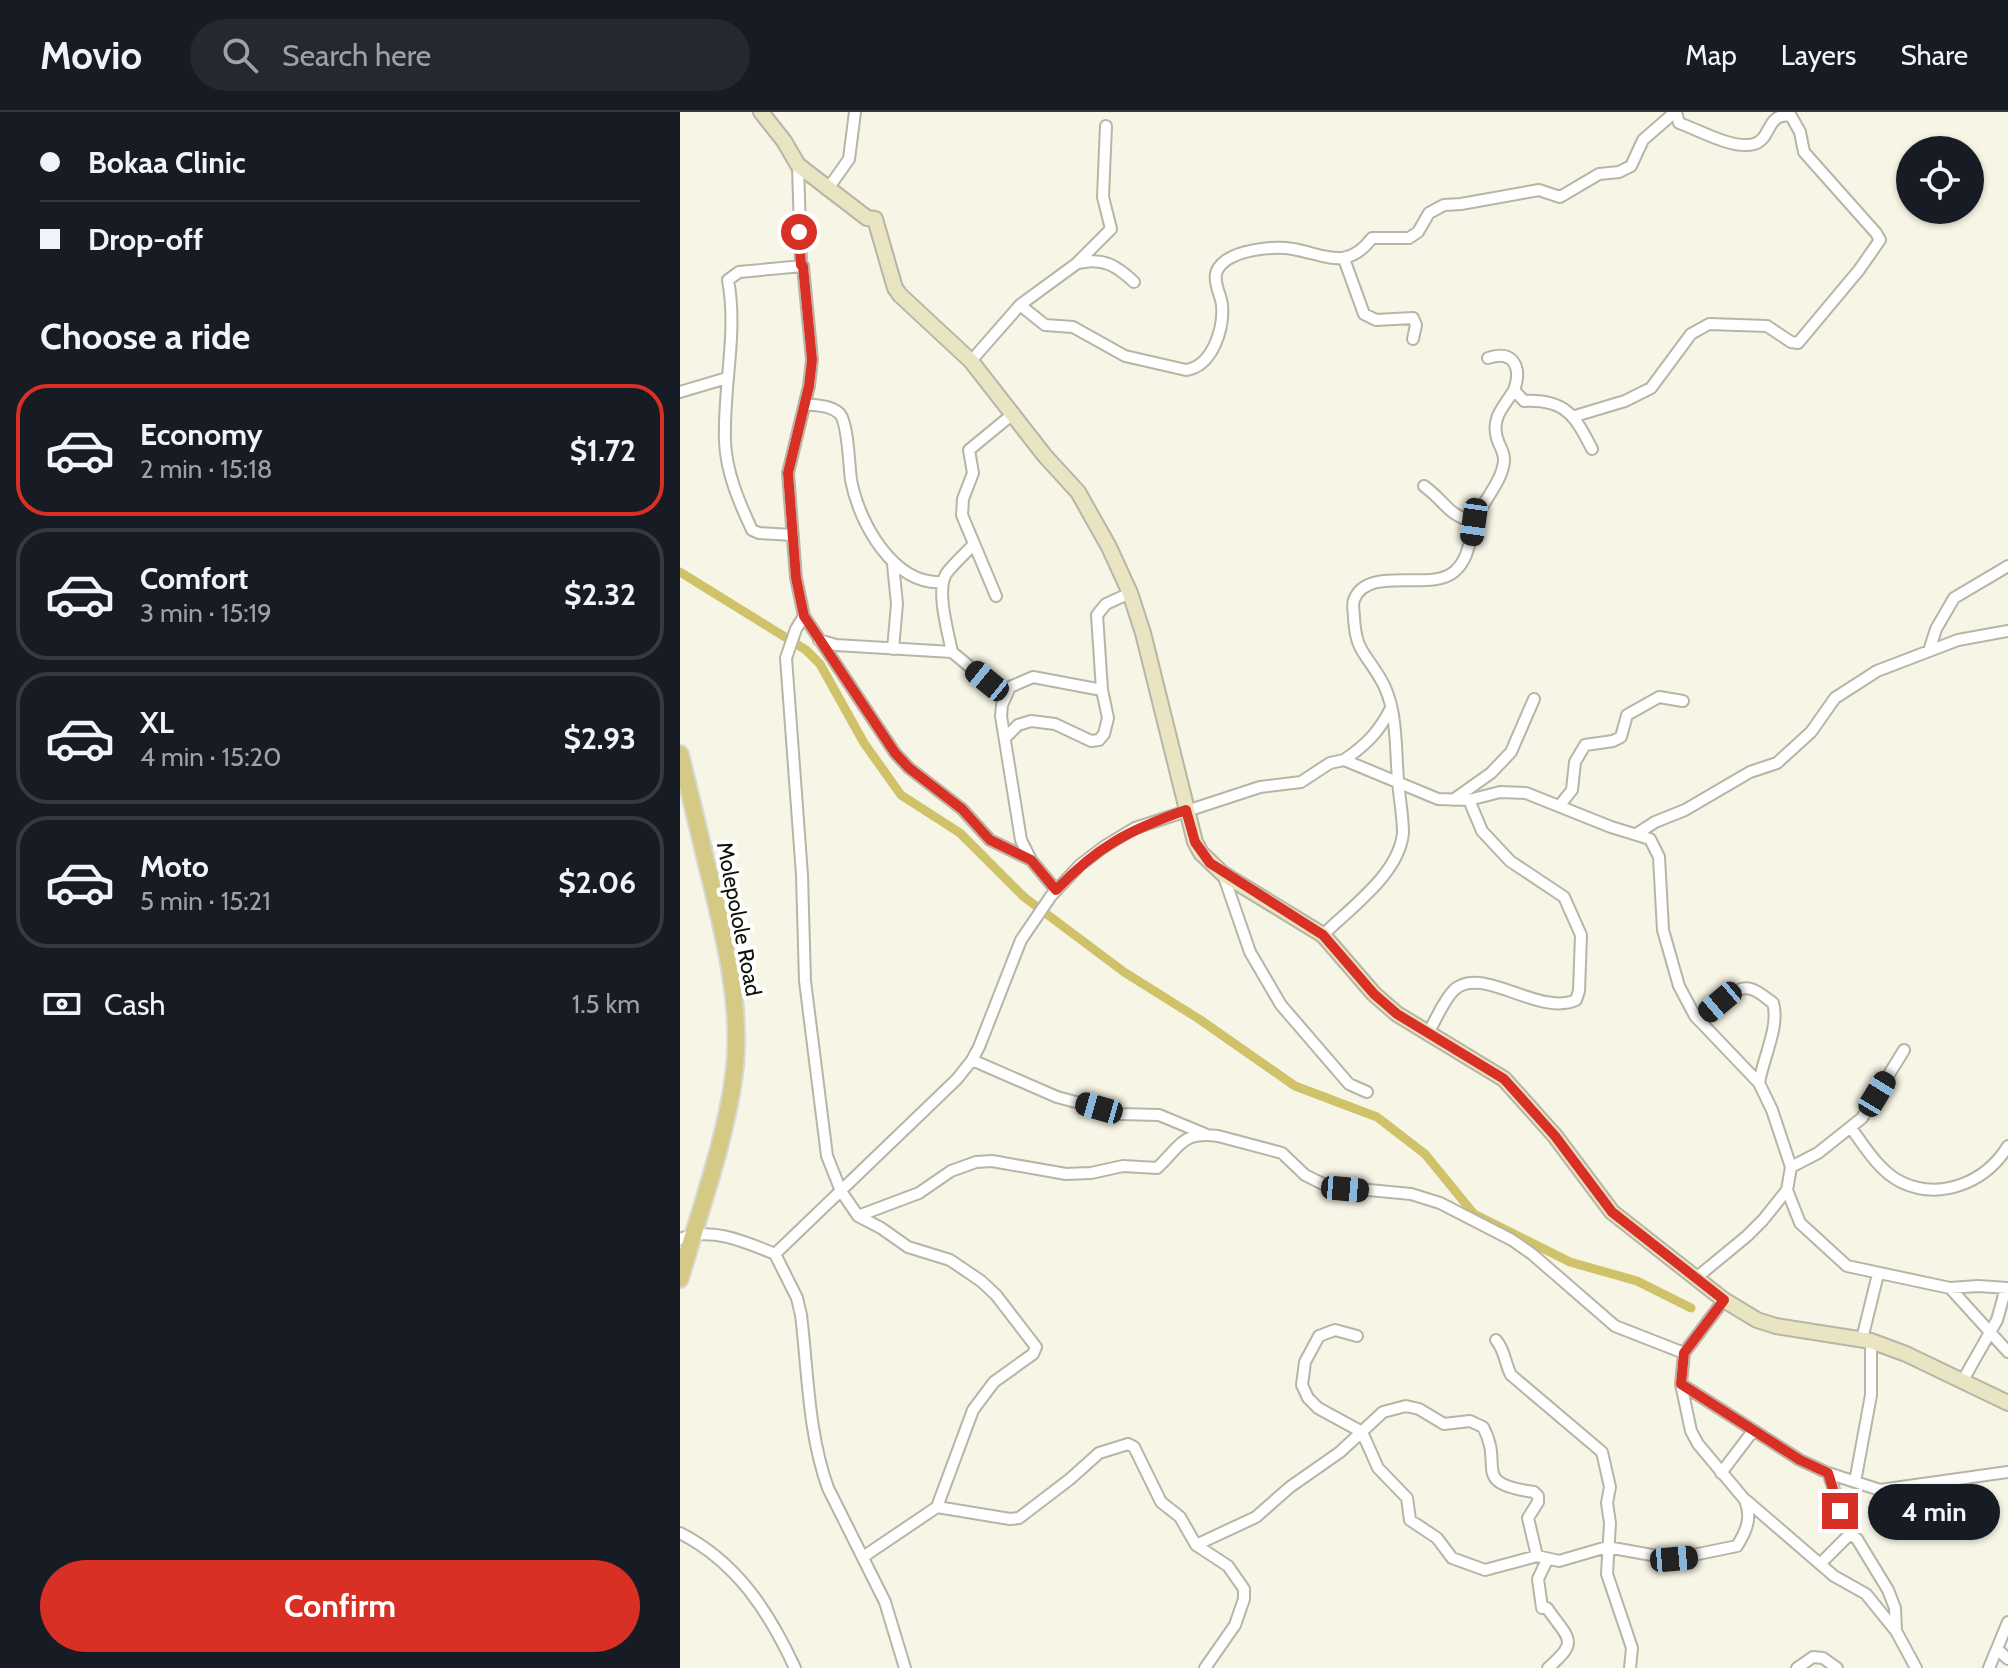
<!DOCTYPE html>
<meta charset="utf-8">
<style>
body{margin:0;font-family:Cabin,sans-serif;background:#242831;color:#f1f3f6;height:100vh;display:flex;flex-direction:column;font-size:30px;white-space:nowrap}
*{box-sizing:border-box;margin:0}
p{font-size:26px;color:#9ea1a6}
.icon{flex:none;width:44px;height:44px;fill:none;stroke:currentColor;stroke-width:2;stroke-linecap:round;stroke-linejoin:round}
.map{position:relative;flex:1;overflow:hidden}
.side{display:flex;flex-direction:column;background:#171b24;width:680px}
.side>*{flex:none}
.guide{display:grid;align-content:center;height:176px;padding:0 40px;background:#171b24}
.buttons{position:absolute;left:1216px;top:24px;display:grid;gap:16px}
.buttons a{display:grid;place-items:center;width:88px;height:88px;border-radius:50%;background:#171b24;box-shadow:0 2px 6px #0004;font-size:40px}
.end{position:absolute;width:36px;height:36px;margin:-18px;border:10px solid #d93025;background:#fff;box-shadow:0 0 0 4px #fff}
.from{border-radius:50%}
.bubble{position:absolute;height:56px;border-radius:28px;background:#171b24;box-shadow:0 2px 6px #0004;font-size:26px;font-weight:700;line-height:56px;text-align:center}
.car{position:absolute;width:24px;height:48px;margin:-24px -12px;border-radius:10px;box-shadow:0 0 6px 2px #0007;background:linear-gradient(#222 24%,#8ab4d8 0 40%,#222 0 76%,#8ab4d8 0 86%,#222 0)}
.guide b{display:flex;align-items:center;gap:28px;height:76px;font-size:30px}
.guide b+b{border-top:2px solid #363941}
.guide i{width:20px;height:20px;background:#f1f3f6}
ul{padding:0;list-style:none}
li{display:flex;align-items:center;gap:24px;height:132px;margin:0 16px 12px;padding:0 24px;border:4px solid #363941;border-radius:32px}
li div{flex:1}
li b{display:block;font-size:30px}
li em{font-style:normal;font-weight:700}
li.active{border-color:#d93025}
li>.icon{width:72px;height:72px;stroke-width:1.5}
h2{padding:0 40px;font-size:36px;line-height:96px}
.pay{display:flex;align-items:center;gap:20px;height:88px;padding:0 40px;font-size:30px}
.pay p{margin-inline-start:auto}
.primary-button{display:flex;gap:16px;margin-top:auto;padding:16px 40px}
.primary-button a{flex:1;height:92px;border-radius:48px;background:#d93025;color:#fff;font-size:32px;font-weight:700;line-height:92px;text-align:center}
header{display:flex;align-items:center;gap:48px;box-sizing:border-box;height:112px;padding:0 40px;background:#171b24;border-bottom:2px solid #363941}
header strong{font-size:38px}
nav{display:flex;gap:44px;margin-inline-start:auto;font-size:28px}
.search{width:560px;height:72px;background:#242831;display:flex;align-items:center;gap:20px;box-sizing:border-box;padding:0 28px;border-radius:44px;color:#9ea1a6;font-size:30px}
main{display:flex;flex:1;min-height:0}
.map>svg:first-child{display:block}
</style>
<header>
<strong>Movio</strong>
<div class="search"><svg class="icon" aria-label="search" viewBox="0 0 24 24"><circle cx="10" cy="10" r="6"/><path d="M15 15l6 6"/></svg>Search here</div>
<nav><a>Map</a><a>Layers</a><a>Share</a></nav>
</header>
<main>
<section class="side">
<div class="guide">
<b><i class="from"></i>Bokaa Clinic</b>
<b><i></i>Drop-off</b>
</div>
<h2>Choose a ride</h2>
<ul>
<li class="active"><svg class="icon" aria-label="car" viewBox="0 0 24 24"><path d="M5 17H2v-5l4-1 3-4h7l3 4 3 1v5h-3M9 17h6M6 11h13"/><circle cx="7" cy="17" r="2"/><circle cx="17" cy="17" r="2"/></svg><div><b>Economy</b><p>2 min · 15:18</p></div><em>$1.72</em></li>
<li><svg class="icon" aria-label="car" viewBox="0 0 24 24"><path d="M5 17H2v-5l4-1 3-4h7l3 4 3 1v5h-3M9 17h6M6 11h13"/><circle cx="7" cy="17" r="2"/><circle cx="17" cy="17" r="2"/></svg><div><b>Comfort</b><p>3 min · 15:19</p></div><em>$2.32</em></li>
<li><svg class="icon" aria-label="car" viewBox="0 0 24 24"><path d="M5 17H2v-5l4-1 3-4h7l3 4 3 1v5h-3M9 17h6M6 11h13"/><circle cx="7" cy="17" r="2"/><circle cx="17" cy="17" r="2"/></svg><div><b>XL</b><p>4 min · 15:20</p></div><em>$2.93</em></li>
<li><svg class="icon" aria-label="car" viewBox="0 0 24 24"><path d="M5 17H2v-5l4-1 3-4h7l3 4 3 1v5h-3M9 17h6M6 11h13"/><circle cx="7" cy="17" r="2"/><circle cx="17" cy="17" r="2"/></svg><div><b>Moto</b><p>5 min · 15:21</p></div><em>$2.06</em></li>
</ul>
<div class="pay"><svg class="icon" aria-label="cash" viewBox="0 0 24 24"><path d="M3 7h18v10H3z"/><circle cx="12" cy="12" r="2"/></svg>Cash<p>1.5 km</p></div>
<div class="primary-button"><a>Confirm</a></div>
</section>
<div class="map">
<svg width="1328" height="1556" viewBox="0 0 1328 1556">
<rect width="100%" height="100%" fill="#f7f5e6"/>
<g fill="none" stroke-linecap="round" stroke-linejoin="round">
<!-- canal -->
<path stroke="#cfc268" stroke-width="9" d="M 0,460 L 126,538 L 140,552 L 184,631 L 221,683 L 280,721 L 344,785 L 444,860 L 519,907 L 615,974 L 697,1005 L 745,1042 L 794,1102 L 890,1150 L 957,1169 L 1011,1196"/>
<defs>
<path id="street" d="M 118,53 L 121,153 L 123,154 L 132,248 L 129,274 L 108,361 L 116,466 L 124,504 L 215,641 L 229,656 L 282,697 L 310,728 L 351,748
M 147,78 L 169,47 L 175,0
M 664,147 L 684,202 L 696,208 L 733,206 L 736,213 L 733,227
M 399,151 C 423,145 437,154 454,170
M 340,193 L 365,213 L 393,215 L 445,244 L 506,258 C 533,254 544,216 542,193 C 541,183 534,173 536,162 C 537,155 545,148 552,145 C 567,137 597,134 613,137 C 646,143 667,159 692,126 L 729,126 L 738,120 L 749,101 L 764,93 L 781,92 L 859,78 L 880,85 L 919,62 L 939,60 L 951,54 L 963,28 L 995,0
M 808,246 C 834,237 842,256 834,278
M 291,249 L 340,193 L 396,152 L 431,117 L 423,85 L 426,14
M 0,280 L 47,266
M 125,292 C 137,294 151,293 160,302 C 168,312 169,353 171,368 C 179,411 214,474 263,470
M 895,304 L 945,289 L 971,276 L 1011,222 L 1029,212 L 1087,214 L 1111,230 L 1118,231 L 1179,158 L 1200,128 L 1196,121 L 1124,40 L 1120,20 L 1111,4 C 1086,0 1092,27 1074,32 C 1053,38 1019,18 999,11 L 996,0
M 744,374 C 767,391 766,402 794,410
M 113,423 L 79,421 L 72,418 C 59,390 46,360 45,329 C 43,275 58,221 48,168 L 59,160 L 123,154
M 213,452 L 217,492 L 213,537
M 316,484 L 282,403 L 283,387 L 293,361 L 289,338 L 334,301
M 124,504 L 116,517 L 106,546 L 122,763 L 125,869 L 147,1044 L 161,1079 L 178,1104 L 201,1116 L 228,1135 L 270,1148 L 301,1169 L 316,1183 L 356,1235 L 353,1242 L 314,1270 L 293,1298 L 257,1395 L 183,1445
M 139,528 L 156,533 L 272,540 L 325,584
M 1249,539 L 1256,517 L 1274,486 L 1328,454
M 272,540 C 268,520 256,479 266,462 C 273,452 285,442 293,433
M 326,625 L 338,613 L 351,609 L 375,612 L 411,629 L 419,628 L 424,622 L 428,606 L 422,578 L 417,503 L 426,492 L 450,481
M 664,648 C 686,633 699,620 711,596
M 773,688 L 811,661 L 831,640 L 854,587
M 880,693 L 892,678 L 895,650 L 905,633 L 933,629 L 941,625 L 947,603 L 979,585 L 1003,589
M 958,721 L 975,710 L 1005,698 L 1070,660 L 1097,651 L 1131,620 L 1155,586 L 1197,559 L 1278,528 L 1328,519
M 543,762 L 570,840 L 601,893 L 669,972 L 687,980
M 376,778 L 351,748 L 341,728 L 321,604 L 322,593 L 330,575 L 353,565 L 422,578
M 643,823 C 671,795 719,762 723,721 C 723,703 719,685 718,667 C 715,634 718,595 700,566 C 684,539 676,539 674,506 C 674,500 672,493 674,488 C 687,452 752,481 775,459 C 790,445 789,427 795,410 C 802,389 822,371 824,349 C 825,341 819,334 817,326 C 811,305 824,295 834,278 L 844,289 C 886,287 895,304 912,337
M 1015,904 C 1034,899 1055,871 1071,877 C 1079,879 1087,887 1093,891 C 1100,914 1083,946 1079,971
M 748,921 C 756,908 763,889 774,878 C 802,852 859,905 896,888 L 899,879 L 901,823 L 884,785 L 830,749 L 802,719 L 789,688
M 292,948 L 377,985 L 440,1002 L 479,1003 L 525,1022
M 1171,1016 C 1185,1035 1199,1059 1221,1070 C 1261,1089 1306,1070 1328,1034
M 1111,1055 L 1138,1041 L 1182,1006 L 1224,938
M 1107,1078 L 1120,1111 L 1167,1154 L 1270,1176 L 1298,1174 L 1328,1176
M 178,1104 L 239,1081 L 271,1059 L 296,1050 L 312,1049 L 386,1062 L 411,1061 L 443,1054 L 477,1056 C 500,1035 501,1019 538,1024 L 602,1041 L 625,1063 L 647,1074 L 731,1082 L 760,1091 L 832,1128 L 852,1142 L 935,1214 L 1004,1241
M 0,1127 C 31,1114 66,1130 95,1142
M 1270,1176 L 1328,1240
M 677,1224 L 655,1218 L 639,1224 L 625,1250 L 622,1273 L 628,1286 L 638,1296 L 682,1320 L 698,1356 L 727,1386 L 730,1408 L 757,1426 L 772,1446 L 805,1458 L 857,1444 L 879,1449 L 927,1435 L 994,1447 L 1057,1434 C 1067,1418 1072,1405 1065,1388 L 1018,1332 L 1011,1319 L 1001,1272 L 1004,1241 L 1044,1188
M 1182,1227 L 1198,1162
M 816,1228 C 825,1238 825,1252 831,1263 L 922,1340 L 930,1375 L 927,1391 L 930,1411 L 927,1462 L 952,1536 L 950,1556
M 1283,1268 L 1317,1208 L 1326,1176
M 1001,1272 L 1120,1348 L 1148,1361 L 1200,1378 L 1328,1360
M 1041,1361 L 1073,1319
M 1148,1361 L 1170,1422 L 1177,1427 L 1208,1478 L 1215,1496 L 1216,1519 L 1236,1556
M 1175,1370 L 1191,1283 L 1191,1229
M 1067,1389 L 1154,1464 L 1186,1482 L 1216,1519
M 257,1395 L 330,1407 L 339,1406 L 390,1367 L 419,1341 L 448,1332 L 454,1335 L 481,1390 L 500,1405 L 516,1433 L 548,1454 L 564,1477 L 564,1487 L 555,1513 L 525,1556
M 0,1421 C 57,1450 89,1500 115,1556
M 516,1433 L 576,1405 L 610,1375 L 660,1340 L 703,1300 L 726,1294 L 739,1297 L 764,1312 L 790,1309 L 803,1315 C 825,1355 789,1371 854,1380 L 858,1384 L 858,1390 L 848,1406 L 857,1444
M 867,1448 L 858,1467 L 862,1496 L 867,1496 C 889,1528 900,1528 868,1556
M 1141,1451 L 1170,1422
M 1317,1537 L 1328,1547
M 225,1556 L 205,1490 L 148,1376 C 128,1321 128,1260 121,1203 L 117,1186 L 95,1142 L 277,967 L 292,948 L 299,935 L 341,828 L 371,784 L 400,753 L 425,734 L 455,716 L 580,675 L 621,670 L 650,651 L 664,648 L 758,687 L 789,688 L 820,680 L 846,681 L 931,715 L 970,727 L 979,745 L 983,818 L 999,874 L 1015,904 L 1079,971 L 1092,998 L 1111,1055 L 1107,1078 L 1083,1108 L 1067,1124 L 1016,1166
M 1117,1556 L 1133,1545 L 1143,1546 L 1157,1556
M 1309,1556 L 1328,1510"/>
<path id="secondary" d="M 81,0 L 104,29 L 118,53 L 187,106 L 195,107 L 215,176 L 220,183 L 291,249 L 365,344 L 398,380 L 429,435 L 450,481 L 463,521 L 515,730 L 521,741 L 543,762 L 643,823 L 694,882 L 717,902 L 824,967 L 875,1024 L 932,1100 L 1044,1188 L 1077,1208 L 1096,1214 L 1191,1229 L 1226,1242 L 1328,1291"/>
<path id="primary" d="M 0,642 C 10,681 19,721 29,761 C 44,823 61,889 55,954 C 48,1022 19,1101 0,1167"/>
</defs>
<!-- street casing -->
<use href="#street" stroke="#b7b5a6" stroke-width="14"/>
<!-- secondary casing -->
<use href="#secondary" stroke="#b7b5a6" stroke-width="18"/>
<!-- primary casing -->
<use href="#primary" stroke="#d9d9d8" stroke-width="20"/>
<!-- street -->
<use href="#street" stroke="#fff" stroke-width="10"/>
<!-- secondary -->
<use href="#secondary" stroke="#e9e4c2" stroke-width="14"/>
<!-- primary -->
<use href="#primary" stroke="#d4ca86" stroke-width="16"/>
</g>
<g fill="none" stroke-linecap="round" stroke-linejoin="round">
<!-- route -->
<path stroke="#d93025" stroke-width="10" d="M 119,120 L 121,153 L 123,154 L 132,248 L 129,274 L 108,361 L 116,466 L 124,504 L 215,641 L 229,656 L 282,697 L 310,728 L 351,748 L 376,778 C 418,734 449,718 506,698 L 515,730 L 530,751 L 643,823 L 694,882 L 717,902 L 824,967 L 875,1024 L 932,1100 L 1044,1188 L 1004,1241 L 1001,1272 L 1120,1348 L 1148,1361 L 1160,1399"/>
</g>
<g text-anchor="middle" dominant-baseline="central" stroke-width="8" stroke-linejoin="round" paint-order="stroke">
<!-- street labels -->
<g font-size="22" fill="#11110b" stroke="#fff">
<text transform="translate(59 807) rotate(79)">Molepolole Road</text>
</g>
</g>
</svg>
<div class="buttons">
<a><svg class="icon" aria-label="locate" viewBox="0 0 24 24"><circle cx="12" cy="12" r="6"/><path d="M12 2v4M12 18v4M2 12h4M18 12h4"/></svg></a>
</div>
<i class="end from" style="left:119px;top:120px"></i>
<i class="end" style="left:1160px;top:1399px"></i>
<div class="bubble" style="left:1188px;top:1372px;width:132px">4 min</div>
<i class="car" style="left:794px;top:410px;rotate:188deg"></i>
<i class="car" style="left:307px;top:569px;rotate:309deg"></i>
<i class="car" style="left:1040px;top:890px;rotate:230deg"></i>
<i class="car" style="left:1197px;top:982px;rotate:31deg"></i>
<i class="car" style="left:419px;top:996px;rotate:286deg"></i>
<i class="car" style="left:665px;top:1077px;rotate:95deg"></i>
<i class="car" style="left:994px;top:1447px;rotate:85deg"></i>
</div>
</main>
